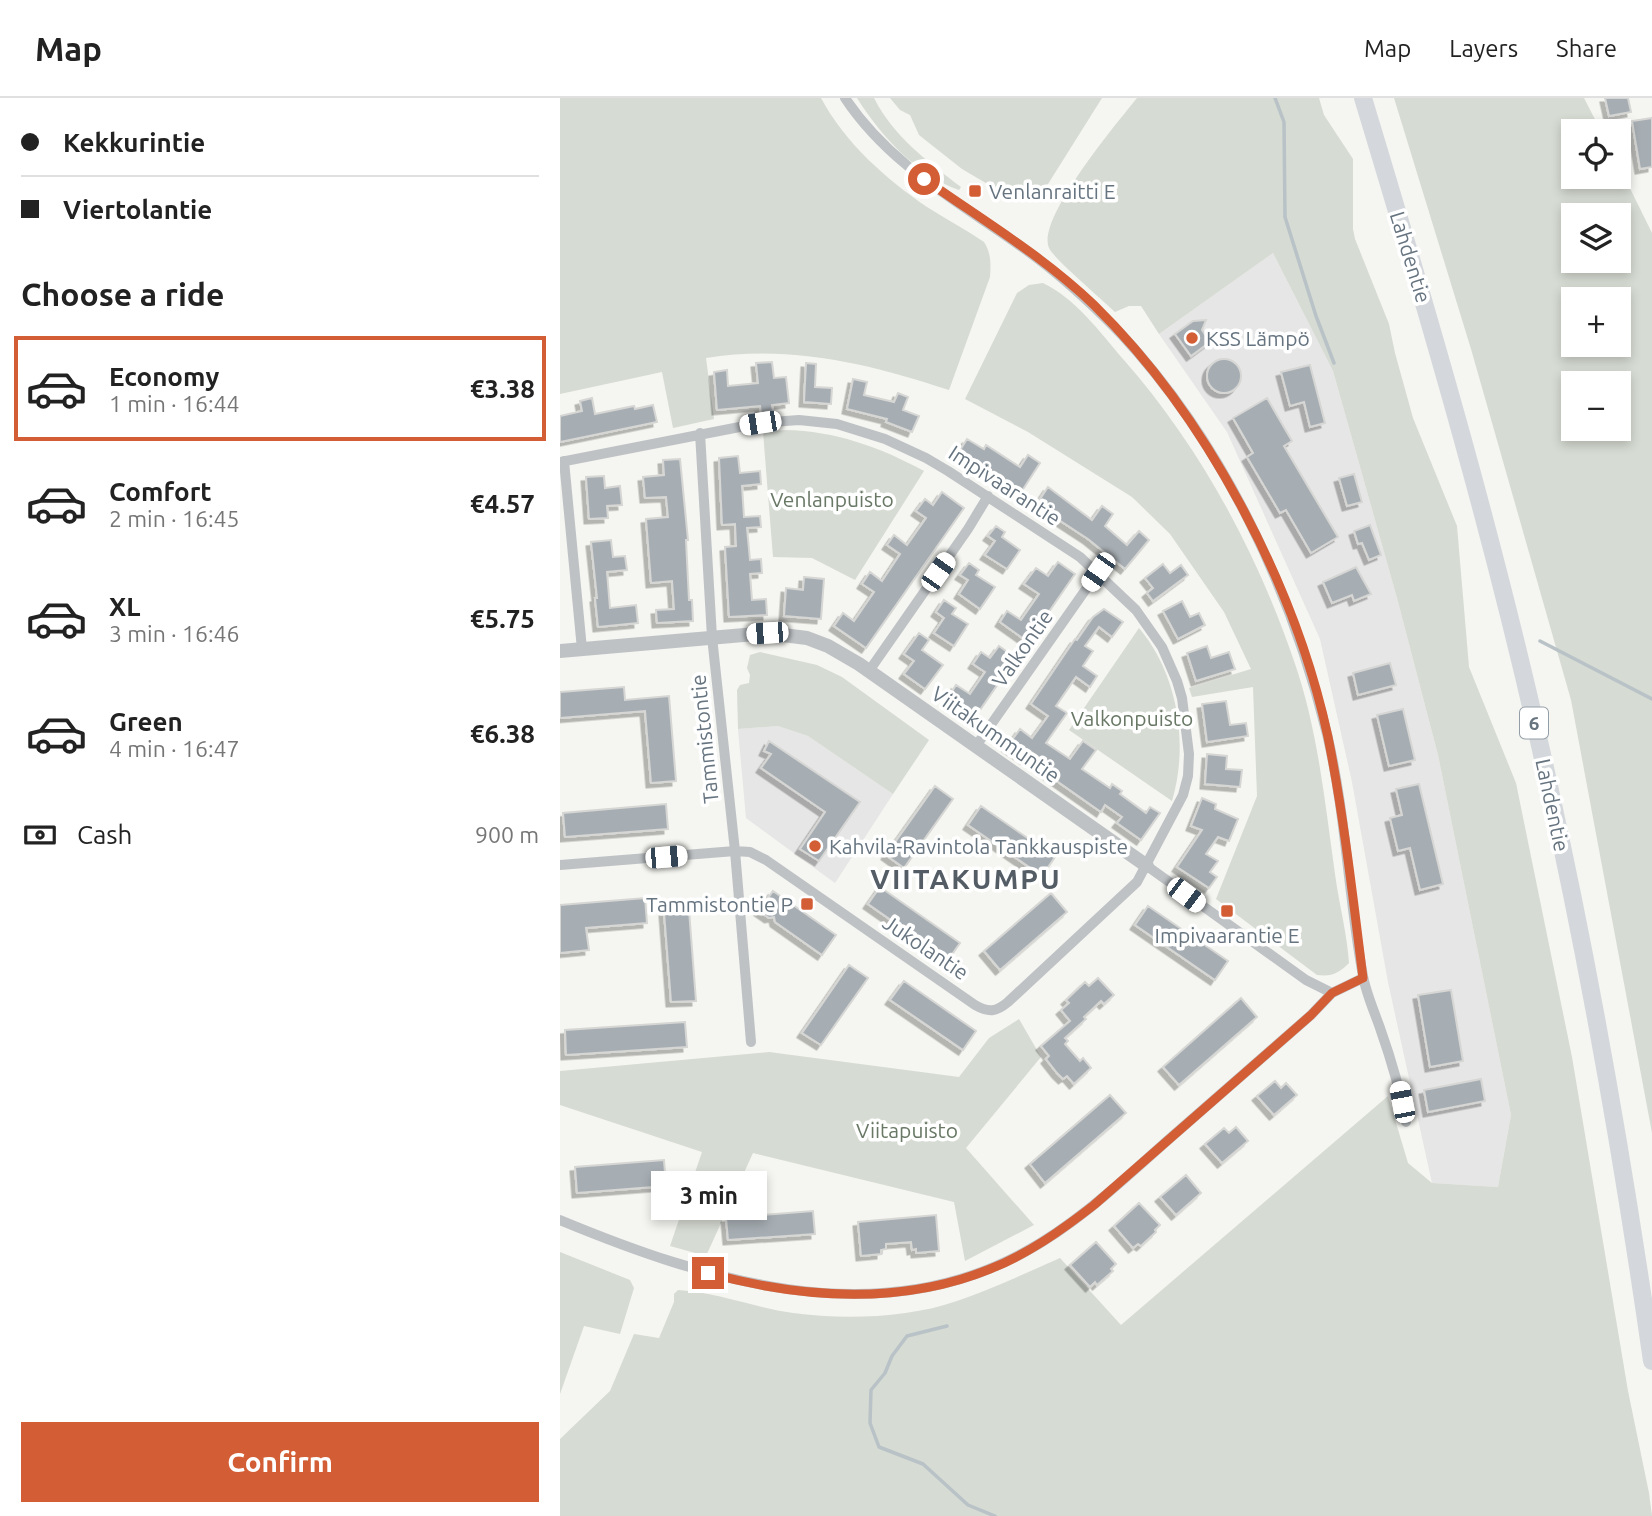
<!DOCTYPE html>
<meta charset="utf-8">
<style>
body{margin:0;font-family:Ubuntu,sans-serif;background:#f6f6f6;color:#222;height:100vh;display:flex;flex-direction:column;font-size:26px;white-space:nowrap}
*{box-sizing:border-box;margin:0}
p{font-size:23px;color:#767676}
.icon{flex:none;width:38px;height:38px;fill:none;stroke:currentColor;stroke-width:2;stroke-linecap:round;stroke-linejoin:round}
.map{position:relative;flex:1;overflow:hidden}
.panel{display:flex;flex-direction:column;background:#fff;width:560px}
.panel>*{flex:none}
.guide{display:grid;align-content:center;height:154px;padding:0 21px;background:#fff}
.buttons{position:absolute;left:1001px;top:21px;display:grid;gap:14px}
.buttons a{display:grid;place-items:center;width:70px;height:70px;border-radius:0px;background:#fff;box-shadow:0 4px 10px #0003;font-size:35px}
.end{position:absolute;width:32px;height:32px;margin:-16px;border:9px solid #d35d34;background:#fff;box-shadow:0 0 0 4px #fff}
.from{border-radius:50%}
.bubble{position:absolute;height:49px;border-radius:0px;background:#fff;box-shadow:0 4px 10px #0003;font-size:23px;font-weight:600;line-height:49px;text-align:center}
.car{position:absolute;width:21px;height:42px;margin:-21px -10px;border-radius:9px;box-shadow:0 0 5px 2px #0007;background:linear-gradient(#fff 24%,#345 0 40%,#fff 0 76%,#345 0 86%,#fff 0)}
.guide b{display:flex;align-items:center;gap:24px;height:66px;font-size:26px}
.guide b+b{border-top:2px solid #e0e0e0}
.guide i{width:18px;height:18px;background:#222}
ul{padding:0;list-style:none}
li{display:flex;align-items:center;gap:21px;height:105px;margin:0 14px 10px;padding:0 7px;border:4px solid transparent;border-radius:0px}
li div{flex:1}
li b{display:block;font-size:26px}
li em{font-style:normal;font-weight:600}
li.selected{border-color:#d35d34}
li>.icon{width:63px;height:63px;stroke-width:1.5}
h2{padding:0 21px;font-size:32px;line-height:84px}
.pay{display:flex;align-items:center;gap:18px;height:77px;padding:0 21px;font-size:26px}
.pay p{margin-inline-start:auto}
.button{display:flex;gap:14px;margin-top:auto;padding:14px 21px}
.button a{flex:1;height:80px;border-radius:0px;background:#d35d34;color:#fff;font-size:28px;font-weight:600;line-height:80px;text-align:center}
header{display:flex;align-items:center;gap:42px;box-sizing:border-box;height:98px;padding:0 35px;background:#fff;border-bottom:2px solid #e0e0e0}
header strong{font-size:33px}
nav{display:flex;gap:38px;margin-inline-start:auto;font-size:24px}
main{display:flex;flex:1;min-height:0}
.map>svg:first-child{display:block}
</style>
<header>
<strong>Map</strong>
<nav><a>Map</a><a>Layers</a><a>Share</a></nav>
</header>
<main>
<section class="panel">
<div class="guide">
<b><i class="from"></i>Kekkurintie</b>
<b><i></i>Viertolantie</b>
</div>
<h2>Choose a ride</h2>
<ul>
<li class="selected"><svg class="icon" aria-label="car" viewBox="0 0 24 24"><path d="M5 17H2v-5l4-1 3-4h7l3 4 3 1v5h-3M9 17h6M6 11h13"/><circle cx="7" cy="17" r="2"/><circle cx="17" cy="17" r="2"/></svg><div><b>Economy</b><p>1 min · 16:44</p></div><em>€3.38</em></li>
<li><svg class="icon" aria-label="car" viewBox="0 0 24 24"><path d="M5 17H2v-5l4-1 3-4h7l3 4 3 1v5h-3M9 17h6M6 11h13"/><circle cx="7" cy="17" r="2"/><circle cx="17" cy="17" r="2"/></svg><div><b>Comfort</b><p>2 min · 16:45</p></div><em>€4.57</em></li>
<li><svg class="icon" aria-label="car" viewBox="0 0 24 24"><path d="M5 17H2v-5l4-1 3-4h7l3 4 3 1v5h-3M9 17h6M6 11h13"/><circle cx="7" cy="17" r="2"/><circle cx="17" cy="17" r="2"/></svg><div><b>XL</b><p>3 min · 16:46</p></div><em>€5.75</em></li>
<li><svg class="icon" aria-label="car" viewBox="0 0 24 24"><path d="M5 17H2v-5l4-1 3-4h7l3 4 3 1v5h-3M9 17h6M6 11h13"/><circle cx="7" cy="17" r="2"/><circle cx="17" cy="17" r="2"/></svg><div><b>Green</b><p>4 min · 16:47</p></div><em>€6.38</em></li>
</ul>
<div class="pay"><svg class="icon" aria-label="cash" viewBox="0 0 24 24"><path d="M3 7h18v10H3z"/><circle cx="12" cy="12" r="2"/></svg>Cash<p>900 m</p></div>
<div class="button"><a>Confirm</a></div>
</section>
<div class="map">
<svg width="1092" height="1418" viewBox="0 0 1092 1418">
<defs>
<filter id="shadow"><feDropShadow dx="-4.5" dy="4.5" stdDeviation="0" flood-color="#0004"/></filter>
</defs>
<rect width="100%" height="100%" fill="#f5f5f1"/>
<!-- built -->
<path fill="#e5e6e5" d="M 713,155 L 773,273 L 837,500 L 878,657 L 951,1017 L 938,1089 L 872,1085 L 828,884 L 792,684 L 760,541 L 667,334 L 599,236 Z
M 218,628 L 248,638 L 333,696 L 275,785 L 186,720 L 178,631 Z"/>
<!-- green -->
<path fill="#d6dbd3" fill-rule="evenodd" d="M 0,0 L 261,0 C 285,45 326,81 367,109 C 386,121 405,131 424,144 C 431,155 431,165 430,179 L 389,292 C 311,266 229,246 146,260 L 154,321 L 113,330 L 102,274 L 0,296 Z
M 297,0 L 314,0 C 334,39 367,63 401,89 L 399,92 C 356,77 321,38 297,0 Z
M 330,0 L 542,0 L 483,94 L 458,104 L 402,71 L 359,37 L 350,17 L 340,12 Z
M 577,0 L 759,0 L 764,17 L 793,61 L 793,131 L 795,141 L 829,226 L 835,255 L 853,320 L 897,428 L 909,569 L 956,685 L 1012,959 L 1068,1293 L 1089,1395 L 1092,1418 L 0,1418 L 0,1341 L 50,1293 L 74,1236 L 99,1240 L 114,1204 L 114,1196 L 118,1192 C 157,1194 195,1210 233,1215 C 283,1222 349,1220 397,1203 C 432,1191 466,1175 500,1160 L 561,1227 L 828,998 L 848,1065 L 872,1085 L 938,1089 L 951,1017 L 878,657 L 837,500 L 773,273 L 713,155 L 599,236 L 581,208 L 569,208 L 555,214 C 544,203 494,161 489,150 C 476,121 557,25 577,0 Z
M 834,0 L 1024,0 L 1041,33 L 1013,33 L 1013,79 L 1059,79 L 1059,68 L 1092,135 L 1092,1035 L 1011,602 L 911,251 ZM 1013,117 L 1059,117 L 1059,163 L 1013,163 ZM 1013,201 L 1059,201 L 1059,247 L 1013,247 ZM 1013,285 L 1059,285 L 1059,331 L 1013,331 Z
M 483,185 C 516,201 539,233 563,261 C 639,347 697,454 734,563 C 758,631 765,706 775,776 C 779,806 787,835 789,865 C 779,875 772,879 757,877 L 656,801 L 697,698 L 693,589 L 632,599 L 629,590 L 691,571 L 664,514 L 610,436 L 572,399 L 468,334 L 405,301 L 457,195 L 469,187 Z
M 225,332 C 275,333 320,349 364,373 L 295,482 L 252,460 L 213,459 L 203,334 Z
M 579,530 C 618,576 629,646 612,703 L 509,632 Z
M 200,554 L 257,567 L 282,579 L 369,642 L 333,696 L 248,638 L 218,628 L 178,631 L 177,592 L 180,587 L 189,585 L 190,577 L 187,570 L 190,557 Z
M 459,921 L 481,959 L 406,1050 L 474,1127 L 405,1163 L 394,1104 L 193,1055 L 146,1158 L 110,1148 L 142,1054 L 0,1007 L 0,973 L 209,954 L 399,979 L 429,940 Z
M 0,1154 L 70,1182 L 74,1190 L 60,1236 L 24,1228 L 0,1296 Z"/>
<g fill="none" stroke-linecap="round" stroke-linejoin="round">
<!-- stream -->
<path stroke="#b8c2c7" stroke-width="3.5" d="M 715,0 L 724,24 L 725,119 L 756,218 L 774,265
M 980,543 L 1092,601
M 387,1228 L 347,1238 L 332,1258 L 325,1275 L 311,1292 L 310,1325 L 319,1349 L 363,1366 L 408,1407 L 435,1418"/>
</g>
<!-- building -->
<path fill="#a7aeb3" stroke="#d6d6d4" stroke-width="2" filter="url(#shadow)" d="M 1045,0 L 1068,0 L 1071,14 L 1049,18 Z
M 1092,20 L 1092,69 L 1080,71 L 1072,23 Z
M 646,222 L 642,232 L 650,244 L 631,258 L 615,236 L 633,223 Z
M647 278a17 17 0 1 1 34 0a17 17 0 1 1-34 0Z
M 212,264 L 214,280 L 226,279 L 229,305 L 212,307 L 213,313 L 201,315 L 200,308 L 157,312 L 154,274 L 167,272 L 168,288 L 198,285 L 196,265 Z
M 246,265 L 256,266 L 255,289 L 272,290 L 271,306 L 244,304 Z
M 750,267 L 765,325 L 750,329 L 744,304 L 730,308 L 721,274 Z
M 293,281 L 307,284 L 304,297 L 334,304 L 338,295 L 348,299 L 343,312 L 359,318 L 352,334 L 326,324 L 327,321 L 287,311 Z
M 32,300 L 35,316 L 74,308 L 75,311 L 93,307 L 97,324 L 0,344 L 0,318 L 22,313 L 20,303 Z
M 707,300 L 732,343 L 724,348 L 778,439 L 751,455 L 726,412 L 720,415 L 687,359 L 693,355 L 673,320 Z
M 407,341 L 424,351 L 426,347 L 460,369 L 468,357 L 480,365 L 460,396 L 397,357 Z
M 178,358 L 180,375 L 200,373 L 201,386 L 182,388 L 184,419 L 200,418 L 201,429 L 187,430 L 190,462 L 201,461 L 202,475 L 190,476 L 192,502 L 206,501 L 207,517 L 169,519 L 165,449 L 176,448 L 175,426 L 162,427 L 159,360 Z
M 120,361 L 128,442 L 126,442 L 129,502 L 132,502 L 133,523 L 97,525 L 96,512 L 114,511 L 112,483 L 91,485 L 86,421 L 108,419 L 106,399 L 85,400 L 83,379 L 104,377 L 103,362 Z
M 794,376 L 802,404 L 787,408 L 779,380 Z
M 44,378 L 45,390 L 60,388 L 62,407 L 47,408 L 48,420 L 29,421 L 26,379 Z
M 488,389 L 532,422 L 542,408 L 553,416 L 545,428 L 567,447 L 579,433 L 589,442 L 565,471 L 528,441 L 476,407 Z
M 382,394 L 404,410 L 306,550 L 274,528 L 283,515 L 294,523 L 314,494 L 302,486 L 310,474 L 322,483 L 340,456 L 327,447 L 334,437 L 347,447 L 366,420 L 356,413 L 365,401 L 373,407 Z
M 810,427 L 821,457 L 809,462 L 802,445 L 798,446 L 794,433 Z
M 436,428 L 445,434 L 442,439 L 460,452 L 447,471 L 425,457 L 435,443 L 428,438 Z
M 51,442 L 53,459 L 65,458 L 67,472 L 47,474 L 50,510 L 76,507 L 78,525 L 38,529 L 35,500 L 37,500 L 31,444 Z
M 498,464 L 515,476 L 468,544 L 440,524 L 447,513 L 461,522 L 479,496 L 464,486 L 476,470 L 488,478 Z
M 409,465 L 419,472 L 416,477 L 435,489 L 420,511 L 399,496 L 408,482 L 400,477 Z
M 603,466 L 610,475 L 621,467 L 628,477 L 593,503 L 587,495 L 593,490 L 585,480 Z
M 796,469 L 811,496 L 794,503 L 792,497 L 772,505 L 763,484 Z
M 244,479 L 264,481 L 261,521 L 224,518 L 226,490 L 243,492 Z
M 384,502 L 396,510 L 392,516 L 408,526 L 394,548 L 374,535 L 384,520 L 376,514 Z
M 622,503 L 630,519 L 639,515 L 645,527 L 618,541 L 603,513 Z
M 544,511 L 563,524 L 552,539 L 539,529 L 525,548 L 533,553 L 523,568 L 537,578 L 530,589 L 516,579 L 496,608 L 507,615 L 486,645 L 510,661 L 523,643 L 536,652 L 522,671 L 550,690 L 552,686 L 562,693 L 560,696 L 586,715 L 590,709 L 600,715 L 581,742 L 557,725 L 562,719 L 545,707 L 541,714 L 484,674 L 489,667 L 470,653 L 465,661 L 447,649 L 460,631 L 472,640 L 488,618 L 471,606 L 515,541 L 517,542 L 533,519 Z
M 359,535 L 369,542 L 362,552 L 383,567 L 365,591 L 344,576 L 354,563 L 344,556 Z
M 439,548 L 456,560 L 413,622 L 386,603 L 396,587 L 410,596 L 425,574 L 413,566 L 421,554 L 430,560 Z
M 647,548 L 651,560 L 669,554 L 675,571 L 636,583 L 627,555 Z
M 830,565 L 836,587 L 798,597 L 793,575 Z
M 64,589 L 65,602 L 109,598 L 116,683 L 91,685 L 85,613 L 0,620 L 0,594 Z
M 666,603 L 670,627 L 686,625 L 688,638 L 647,644 L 642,606 Z
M 843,611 L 855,662 L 829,668 L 817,617 Z
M 209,643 L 300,704 L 259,763 L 240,751 L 265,714 L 201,670 L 211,656 L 204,653 Z
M 647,656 L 667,658 L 666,671 L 682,672 L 680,689 L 645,686 Z
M 859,686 L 883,786 L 860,792 L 850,750 L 838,753 L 830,720 L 842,717 L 836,691 Z
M 375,688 L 393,701 L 344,770 L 326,757 Z
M 642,700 L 656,706 L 655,711 L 678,721 L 669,743 L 658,739 L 646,756 L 658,763 L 650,774 L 657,779 L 649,790 L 617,769 L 642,732 L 631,728 Z
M 106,706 L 108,731 L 5,739 L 3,715 Z
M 421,708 L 495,759 L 482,778 L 408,727 Z
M 320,789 L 400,845 L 388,862 L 308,806 Z
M 213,793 L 276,837 L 262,857 L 215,824 L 214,819 L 209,820 L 199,813 Z
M 491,795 L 507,814 L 440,872 L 424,853 Z
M 85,800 L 87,825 L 26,830 L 29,852 L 0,855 L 0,807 Z
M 588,808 L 668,863 L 655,882 L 575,827 Z
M 129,812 L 136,903 L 111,904 L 104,814 Z
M 289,867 L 308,880 L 261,947 L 242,935 Z
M 538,880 L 554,897 L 544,906 L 541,903 L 524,919 L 526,921 L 505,940 L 508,943 L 505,946 L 520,963 L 523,960 L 531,970 L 514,986 L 507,978 L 503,981 L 497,975 L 486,961 L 489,958 L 481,948 L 510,923 L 501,912 L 509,905 L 506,902 L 525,884 L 529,888 Z
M 344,883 L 416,933 L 403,952 L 330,902 Z
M 891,892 L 903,963 L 870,969 L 858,897 Z
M 681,900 L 697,919 L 619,987 L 603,969 Z
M 125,924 L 127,949 L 6,957 L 5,932 Z
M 921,981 L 925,1003 L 868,1014 L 864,992 Z
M 715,983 L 721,990 L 726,985 L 737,997 L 714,1017 L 697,998 Z
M 550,997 L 566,1015 L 485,1085 L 470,1066 Z
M 676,1029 L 688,1043 L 662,1065 L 645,1046 L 664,1030 L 669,1035 Z
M 104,1062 L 106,1088 L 17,1095 L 15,1069 Z
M 626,1077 L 641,1095 L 616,1117 L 600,1099 Z
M 579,1105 L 600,1127 L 595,1132 L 596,1134 L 581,1148 L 578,1146 L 573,1150 L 554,1128 Z
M 253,1113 L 255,1136 L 168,1142 L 166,1120 Z
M 376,1117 L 379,1153 L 356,1155 L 356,1151 L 352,1152 L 351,1144 L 326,1146 L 326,1151 L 321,1152 L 321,1156 L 301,1158 L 298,1124 Z
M 536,1144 L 556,1166 L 551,1171 L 553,1173 L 537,1187 L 535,1184 L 530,1189 L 510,1167 Z"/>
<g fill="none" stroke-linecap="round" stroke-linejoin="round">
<!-- minor -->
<path stroke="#bec2c5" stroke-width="10" d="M 285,0 C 330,68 401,105 466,152 C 501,177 532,206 562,237 C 664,347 731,491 767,636 C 786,715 788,798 803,878 C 806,895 814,913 820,930 C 831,961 840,991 846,1024
M 140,335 L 152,539 L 175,753 L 191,944
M 4,363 L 22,551
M 0,364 L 200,325 L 239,322 L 277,326 L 325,341 L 366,360 L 388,373 L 520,459 L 576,512 L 602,549 L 617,583 L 622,600 L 629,656 L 628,678 L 623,697 L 577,784 L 448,904 C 436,914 429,915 415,907 L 206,762 L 190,754 L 175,753 L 0,767
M 309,573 L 408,431 L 428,398
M 416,648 L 538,474
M 587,768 L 746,882 L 772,895
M 0,1122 C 145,1182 314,1236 463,1155 C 517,1126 562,1083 608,1042 C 656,1000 704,958 751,917 L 772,895 L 803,880"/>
<!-- tertiary -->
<path stroke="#bec2c5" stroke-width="14" d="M 0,553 L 207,535 L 247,540 L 268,548 L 299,566 L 587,768"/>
<!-- trunk -->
<path stroke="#d4d8dc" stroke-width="18" d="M 803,0 C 871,225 937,450 987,679 C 1030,872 1064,1067 1092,1263"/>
</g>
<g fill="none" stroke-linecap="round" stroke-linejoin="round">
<!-- route -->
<path stroke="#d35d34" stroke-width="9" d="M 148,1175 C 240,1200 339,1208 430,1171 C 468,1156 502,1132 534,1107 L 751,917 L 772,895 L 803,880 C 793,800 784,719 768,639 C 735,486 646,317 534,207 C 483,158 421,121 364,81"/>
</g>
<!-- markers -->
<g fill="#d35d34" stroke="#fff" stroke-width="2.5">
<rect x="408" y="86" width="14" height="14" rx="3.5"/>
<circle cx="632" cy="240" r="7"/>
<circle cx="255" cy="748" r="7"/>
<rect x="240" y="799" width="14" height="14" rx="3.5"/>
<rect x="660" y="806" width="14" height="14" rx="3.5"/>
</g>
<g text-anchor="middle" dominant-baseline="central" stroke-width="7" stroke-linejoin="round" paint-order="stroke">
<!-- shield labels -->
<rect fill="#fff" stroke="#949ea6" stroke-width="2" x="960" y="609.5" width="28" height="31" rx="5"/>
<g font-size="19" font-weight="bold" fill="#667480">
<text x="974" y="625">6</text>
</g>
<!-- poi labels -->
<g font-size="21" fill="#667480" stroke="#fff" text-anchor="start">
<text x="429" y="93">Venlanraitti E</text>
<text x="646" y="240">KSS Lämpö</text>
<text x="269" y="748">Kahvila-Ravintola Tankkauspiste</text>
<text x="233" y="806" text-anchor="end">Tammistontie P</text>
<text x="667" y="837" text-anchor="middle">Impivaarantie E</text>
</g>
<!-- street labels -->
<g font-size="21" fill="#667480" stroke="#fff">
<text transform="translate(851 159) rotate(73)">Lahdentie</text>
<text transform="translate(445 387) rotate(33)">Impivaarantie</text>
<text transform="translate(462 550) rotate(-55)">Valkontie</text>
<text transform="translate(436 636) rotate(35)">Viitakummuntie</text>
<text transform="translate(144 641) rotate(-96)">Tammistontie</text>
<text transform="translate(993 707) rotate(78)">Lahdentie</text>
<text transform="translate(366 849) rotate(34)">Jukolantie</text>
</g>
<!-- park labels -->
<g font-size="21" fill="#687865" stroke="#fff">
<text x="272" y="401">Venlanpuisto</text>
<text x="572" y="620">Valkonpuisto</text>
<text x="347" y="1032">Viitapuisto</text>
</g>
<!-- district labels -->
<g font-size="28" font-weight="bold" letter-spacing="2" fill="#545d66" stroke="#fff">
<text x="406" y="780">VIITAKUMPU</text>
</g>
</g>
</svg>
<div class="buttons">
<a><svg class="icon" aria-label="locate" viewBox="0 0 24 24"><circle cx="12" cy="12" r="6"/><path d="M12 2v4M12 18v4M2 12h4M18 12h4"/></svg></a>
<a><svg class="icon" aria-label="layers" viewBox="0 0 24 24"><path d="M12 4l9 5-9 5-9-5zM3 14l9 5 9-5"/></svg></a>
<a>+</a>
<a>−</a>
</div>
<i class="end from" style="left:364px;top:81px"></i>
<i class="end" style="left:148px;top:1175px"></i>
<div class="bubble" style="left:91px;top:1073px;width:116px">3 min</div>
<i class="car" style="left:200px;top:325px;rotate:261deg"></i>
<i class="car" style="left:378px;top:474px;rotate:35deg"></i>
<i class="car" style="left:538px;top:474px;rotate:215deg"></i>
<i class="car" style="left:207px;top:535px;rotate:266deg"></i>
<i class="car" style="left:106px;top:759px;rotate:85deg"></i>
<i class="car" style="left:626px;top:797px;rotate:127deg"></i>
<i class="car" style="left:842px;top:1004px;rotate:349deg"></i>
</div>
</main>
